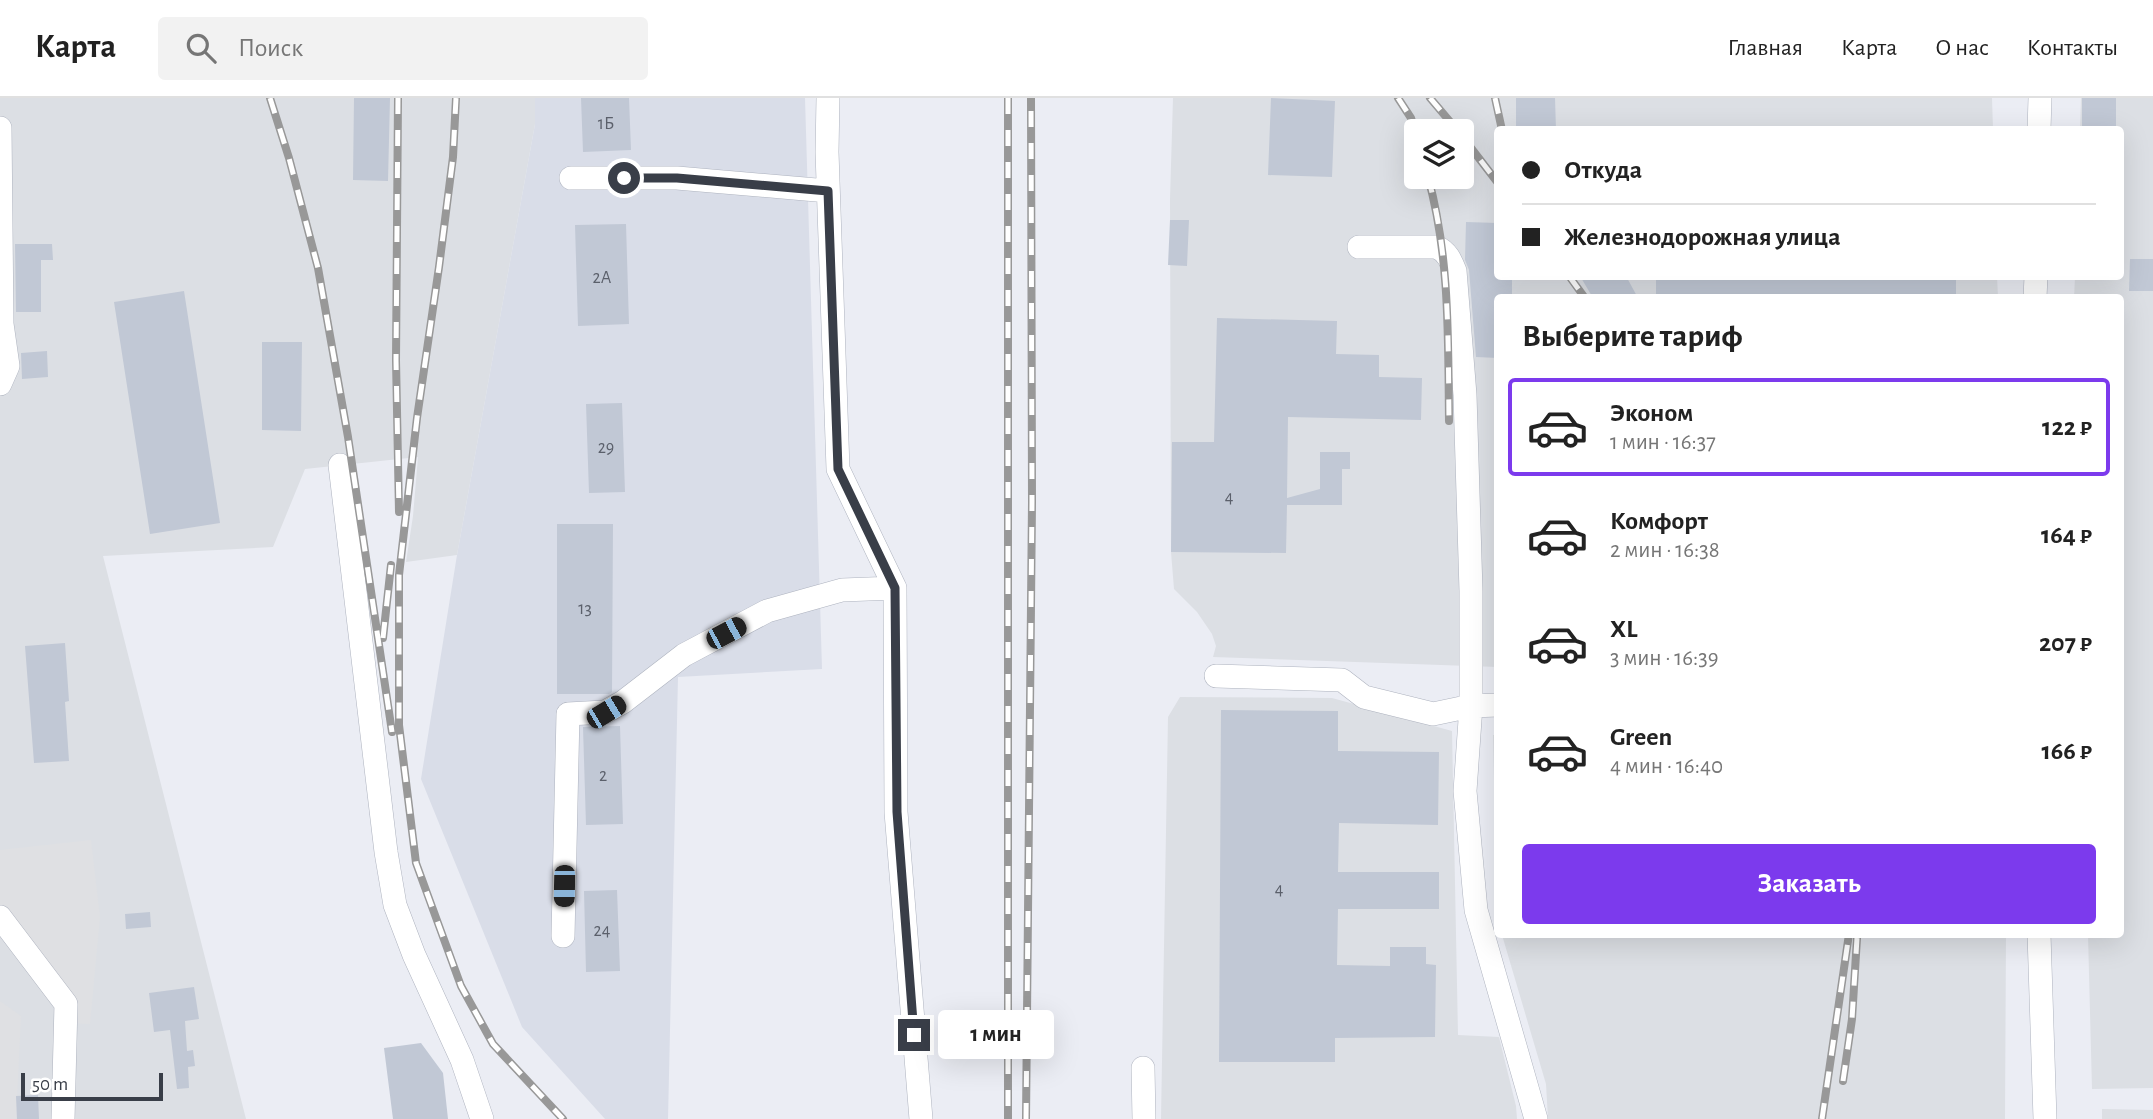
<!DOCTYPE html>
<html lang="ru">
<meta charset="utf-8">
<style>
body{margin:0;font-family:"Alegreya Sans",sans-serif;background:#f2f2f2;color:#222;height:100vh;display:flex;flex-direction:column;font-size:26px;white-space:nowrap}
*{box-sizing:border-box;margin:0}
p{font-size:23px;color:#767676}
.icon{flex:none;width:38px;height:38px;fill:none;stroke:currentColor;stroke-width:2;stroke-linecap:round;stroke-linejoin:round}
.map{position:relative;flex:1;overflow:hidden}
.drawer{position:absolute;left:1494px;top:196px;width:630px;height:644px;display:flex;flex-direction:column;background:#fff;border-radius:7px;box-shadow:0 7px 28px #0002}
.drawer>*{flex:none}
.top-card{position:absolute;left:1494px;top:28px;width:630px;height:154px;border-radius:7px;box-shadow:0 7px 28px #0002;display:grid;align-content:center;height:154px;padding:0 28px;background:#fff}
.controls{position:absolute;left:1404px;top:21px;display:grid;gap:14px}
.controls a{display:grid;place-items:center;width:70px;height:70px;border-radius:7px;background:#fff;box-shadow:0 7px 28px #0002;font-size:35px}
.scale{position:absolute;left:21px;bottom:18px;width:142px;box-sizing:border-box;padding-left:7px;border:4px solid #393e48;border-top:0;font-size:19px;line-height:24px;white-space:nowrap;color:#393e48;-webkit-text-stroke:5px #fff;paint-order:stroke}
.end{position:absolute;width:32px;height:32px;margin:-16px;border:9px solid #393e48;background:#fff;box-shadow:0 0 0 4px #fff}
.from{border-radius:50%}
.bubble{position:absolute;height:49px;border-radius:7px;background:#fff;box-shadow:0 7px 28px #0002;font-size:23px;font-weight:600;line-height:49px;text-align:center}
.car{position:absolute;width:21px;height:42px;margin:-21px -10px;border-radius:9px;box-shadow:0 0 5px 2px #0007;background:linear-gradient(#222 24%,#8ab4d8 0 40%,#222 0 76%,#8ab4d8 0 86%,#222 0)}
.top-card b{display:flex;align-items:center;gap:24px;height:66px;font-size:26px}
.top-card b+b{border-top:2px solid #e0e0e0}
.top-card i{width:18px;height:18px;background:#222}
ul{padding:0;list-style:none}
li{display:flex;align-items:center;gap:21px;height:98px;margin:0 14px 10px;padding:0 14px;border:4px solid transparent;border-radius:7px}
li div{flex:1}
li b{display:block;font-size:26px}
li em{font-style:normal;font-weight:600}
li.active{border-color:#7c3aed}
li>.icon{width:63px;height:63px;stroke-width:1.5}
h2{padding:0 28px;font-size:32px;line-height:84px}
.primary-button{display:flex;gap:14px;margin-top:auto;padding:14px 28px}
.primary-button a{flex:1;height:80px;border-radius:7px;background:#7c3aed;color:#fff;font-size:28px;font-weight:600;line-height:80px;text-align:center}
header{display:flex;align-items:center;gap:42px;box-sizing:border-box;height:98px;padding:0 35px;background:#fff;border-bottom:2px solid #e0e0e0}
header strong{font-size:33px}
nav{display:flex;gap:38px;margin-inline-start:auto;font-size:24px}
.search{width:490px;height:63px;background:#f2f2f2;display:flex;align-items:center;gap:18px;box-sizing:border-box;padding:0 24px;border-radius:7px;color:#767676;font-size:26px}
.map>svg:first-child{display:block}
</style>
<header>
<strong>Карта</strong>
<div class="search"><svg class="icon" aria-label="search" viewBox="0 0 24 24"><circle cx="10" cy="10" r="6"/><path d="M15 15l6 6"/></svg>Поиск</div>
<nav><a>Главная</a><a>Карта</a><a>О нас</a><a>Контакты</a></nav>
</header>
<div class="map">
<svg width="2153" height="1021" viewBox="0 0 2153 1021">
<rect width="100%" height="100%" fill="#ebedf4"/>
<!-- residential -->
<path fill="#d9dde8" d="M 535,0 L 805,0 L 822,571 L 678,579 L 668,1021 L 605,1021 L 522,929 L 421,681 L 457,457 L 535,26 Z"/>
<!-- industrial -->
<path fill="#dcdfe4" fill-rule="evenodd" d="M 0,0 L 535,0 L 535,26 L 457,457 L 406,464 L 413,418 L 418,359 L 305,371 L 273,449 L 103,458 L 246,1021 L 0,1021 Z
M 1173,0 L 1992,0 L 1993,31 L 1498,32 L 1498,178 L 1997,178 L 1998,199 L 1498,200 L 1498,569 L 1213,559 L 1216,548 L 1212,536 L 1197,514 L 1174,491 L 1171,454 L 1170,101 ZM 1416,33 L 1461,33 L 1461,79 L 1416,79 Z
M 2081,0 L 2153,0 L 2153,990 L 2092,991 L 2088,837 L 2121,836 L 2121,200 L 2074,200 L 2075,179 L 2121,178 L 2121,32 L 2080,31 Z
M 1180,599 L 1332,600 L 1452,633 L 1458,937 L 1499,939 L 1516,1008 L 1517,1021 L 1161,1021 L 1168,619 Z
M 1493,637 L 1498,637 L 1498,822 L 1497,820 Z
M 1502,837 L 2006,837 L 2005,1021 L 1548,1021 L 1546,986 Z
M 2102,1011 L 2153,1012 L 2153,1021 L 2102,1021 Z"/>
<!-- parking -->
<path fill="#dfe0e3" d="M 91,742 L 100,819 L 90,926 L 65,925 L 0,819 L 0,752 Z
M 0,903 L 21,918 L 16,1021 L 0,1021 Z"/>
<!-- building -->
<path fill="#c1c8d5" d="M 354,0 L 390,0 L 388,83 L 353,82 Z
M 581,0 L 629,0 L 631,52 L 583,54 Z
M 1271,0 L 1335,3 L 1332,79 L 1268,77 Z
M 1516,0 L 1555,0 L 1556,32 L 1516,32 Z
M 2082,0 L 2116,0 L 2116,32 L 2082,32 Z
M 1170,122 L 1189,122 L 1187,168 L 1168,167 Z
M 1466,124 L 1498,125 L 1498,178 L 1512,178 L 1512,200 L 1498,200 L 1498,260 L 1476,259 L 1469,172 L 1465,162 Z
M 626,126 L 629,226 L 578,228 L 575,127 Z
M 15,146 L 52,146 L 53,162 L 41,162 L 41,214 L 16,214 Z
M 2130,161 L 2153,161 L 2153,193 L 2129,193 Z
M 1580,178 L 1626,178 L 1638,200 L 1593,200 Z
M 1656,178 L 1956,178 L 1956,200 L 1656,200 Z
M 184,193 L 220,425 L 150,436 L 114,204 Z
M 1217,220 L 1337,223 L 1336,256 L 1379,257 L 1379,279 L 1422,280 L 1421,322 L 1288,319 L 1287,400 L 1320,391 L 1320,354 L 1350,354 L 1350,371 L 1342,371 L 1342,407 L 1287,407 L 1286,455 L 1171,454 L 1172,344 L 1214,344 Z
M 262,244 L 302,244 L 301,333 L 262,332 Z
M 47,253 L 48,279 L 22,281 L 21,255 Z
M 622,305 L 625,394 L 589,395 L 586,306 Z
M 557,426 L 613,426 L 612,594 L 609,596 L 557,596 Z
M 65,545 L 69,603 L 65,604 L 69,663 L 34,665 L 25,548 Z
M 1221,612 L 1338,613 L 1338,653 L 1439,654 L 1438,727 L 1339,725 L 1338,774 L 1439,774 L 1439,811 L 1338,811 L 1337,867 L 1390,868 L 1390,849 L 1426,849 L 1426,866 L 1436,867 L 1435,939 L 1335,940 L 1335,964 L 1219,964 Z
M 620,628 L 623,726 L 586,727 L 583,629 Z
M 617,792 L 620,873 L 586,874 L 584,793 Z
M 150,814 L 151,829 L 126,831 L 125,816 Z
M 194,889 L 199,921 L 185,923 L 187,953 L 193,952 L 195,968 L 188,969 L 189,990 L 177,991 L 170,932 L 154,934 L 149,895 Z
M 421,945 L 443,975 L 448,1021 L 393,1021 L 384,950 Z
M 38,997 L 39,1021 L 17,1021 L 16,998 Z"/>
<g fill="none" stroke-linecap="round" stroke-linejoin="round">
<defs>
<path id="minor" d="M 828,0 L 827,54 L 838,371 L 895,490 L 896,714 L 921,1021
M 0,30 L 2,226 L 8,268 L 0,286
M 2039,32 L 2040,0
M 571,80 L 677,80 L 828,93
M 1359,149 L 1436,149 C 1447,153 1451,163 1455,173 L 1465,297 L 1471,493 L 1471,608 L 1465,693 L 1476,812 L 1536,1021
M 2035,200 L 2036,178
M 340,367 L 386,754 L 395,807 L 414,857 L 462,962 L 482,1021
M 1216,578 L 1342,582 L 1364,599 L 1433,616 L 1471,608 L 1498,607
M 0,819 L 66,906 L 63,1021
M 2039,836 L 2045,1021
M 563,838 L 568,616 L 605,614 L 623,604 L 684,557 L 767,513 L 842,492 L 895,490
M 1143,970 L 1144,1021"/>
</defs>
<!-- minor casing -->
<use href="#minor" stroke="#aeb3bf" stroke-width="24"/>
<!-- minor -->
<use href="#minor" stroke="#fff" stroke-width="23"/>
<defs>
<path id="rail" d="M 270,0 L 289,60 L 318,170 L 348,339 L 392,634
M 398,0 L 396,262 L 399,414
M 456,0 L 453,59 L 439,169 L 417,320 L 399,477 L 399,627 L 416,765 L 461,888 L 493,946 L 563,1021
M 1008,0 L 1008,1021
M 1398,0 L 1411,20 L 1416,36
M 1430,0 L 1458,33
M 1495,0 L 1502,32
M 1461,37 L 1498,85
M 1428,79 C 1450,159 1448,241 1449,323
M 1569,178 L 1585,200
M 383,540 L 391,467
M 1843,983 L 1852,921 L 1857,840
M 1026,1021 L 1032,404 L 1031,0
M 1822,1021 L 1849,836"/>
</defs>
<!-- rail casing -->
<use href="#rail" stroke="#989898" stroke-width="8"/>
<!-- rail -->
<use href="#rail" stroke="#fff" stroke-width="5" stroke-dasharray="16" stroke-linecap="butt"/>
</g>
<g fill="none" stroke-linecap="round" stroke-linejoin="round">
<!-- route -->
<path stroke="#393e48" stroke-width="9" d="M 624,80 L 677,80 L 828,93 L 838,371 L 895,490 L 897,714 L 914,937"/>
</g>
<g text-anchor="middle" dominant-baseline="central" stroke-width="6" stroke-linejoin="round" paint-order="stroke">
<!-- number labels -->
<g font-size="18" fill="#5b606b">
<text x="606" y="26">1Б</text>
<text x="602" y="180">2А</text>
<text x="606" y="350">29</text>
<text x="1229" y="400">4</text>
<text x="585" y="511">13</text>
<text x="603" y="678">2</text>
<text x="1279" y="792">4</text>
<text x="602" y="833">24</text>
</g>
</g>
</svg>
<div class="controls">
<a><svg class="icon" aria-label="layers" viewBox="0 0 24 24"><path d="M12 4l9 5-9 5-9-5zM3 14l9 5 9-5"/></svg></a>
</div>
<div class="scale">50 m</div>
<i class="end from" style="left:624px;top:80px"></i>
<i class="end" style="left:914px;top:937px"></i>
<div class="bubble" style="left:938px;top:912px;width:116px">1 мин</div>
<i class="car" style="left:726px;top:535px;rotate:62deg"></i>
<i class="car" style="left:606px;top:614px;rotate:59deg"></i>
<i class="car" style="left:564px;top:788px;rotate:181deg"></i>
<div class="top-card">
<b><i class="from"></i>Откуда</b>
<b><i></i>Железнодорожная улица</b>
</div>
<section class="drawer">
<h2>Выберите тариф</h2>
<ul>
<li class="active"><svg class="icon" aria-label="car" viewBox="0 0 24 24"><path d="M5 17H2v-5l4-1 3-4h7l3 4 3 1v5h-3M9 17h6M6 11h13"/><circle cx="7" cy="17" r="2"/><circle cx="17" cy="17" r="2"/></svg><div><b>Эконом</b><p>1 мин · 16:37</p></div><em>122 ₽</em></li>
<li><svg class="icon" aria-label="car" viewBox="0 0 24 24"><path d="M5 17H2v-5l4-1 3-4h7l3 4 3 1v5h-3M9 17h6M6 11h13"/><circle cx="7" cy="17" r="2"/><circle cx="17" cy="17" r="2"/></svg><div><b>Комфорт</b><p>2 мин · 16:38</p></div><em>164 ₽</em></li>
<li><svg class="icon" aria-label="car" viewBox="0 0 24 24"><path d="M5 17H2v-5l4-1 3-4h7l3 4 3 1v5h-3M9 17h6M6 11h13"/><circle cx="7" cy="17" r="2"/><circle cx="17" cy="17" r="2"/></svg><div><b>XL</b><p>3 мин · 16:39</p></div><em>207 ₽</em></li>
<li><svg class="icon" aria-label="car" viewBox="0 0 24 24"><path d="M5 17H2v-5l4-1 3-4h7l3 4 3 1v5h-3M9 17h6M6 11h13"/><circle cx="7" cy="17" r="2"/><circle cx="17" cy="17" r="2"/></svg><div><b>Green</b><p>4 мин · 16:40</p></div><em>166 ₽</em></li>
</ul>
<div class="primary-button"><a>Заказать</a></div>
</section>
</div>
